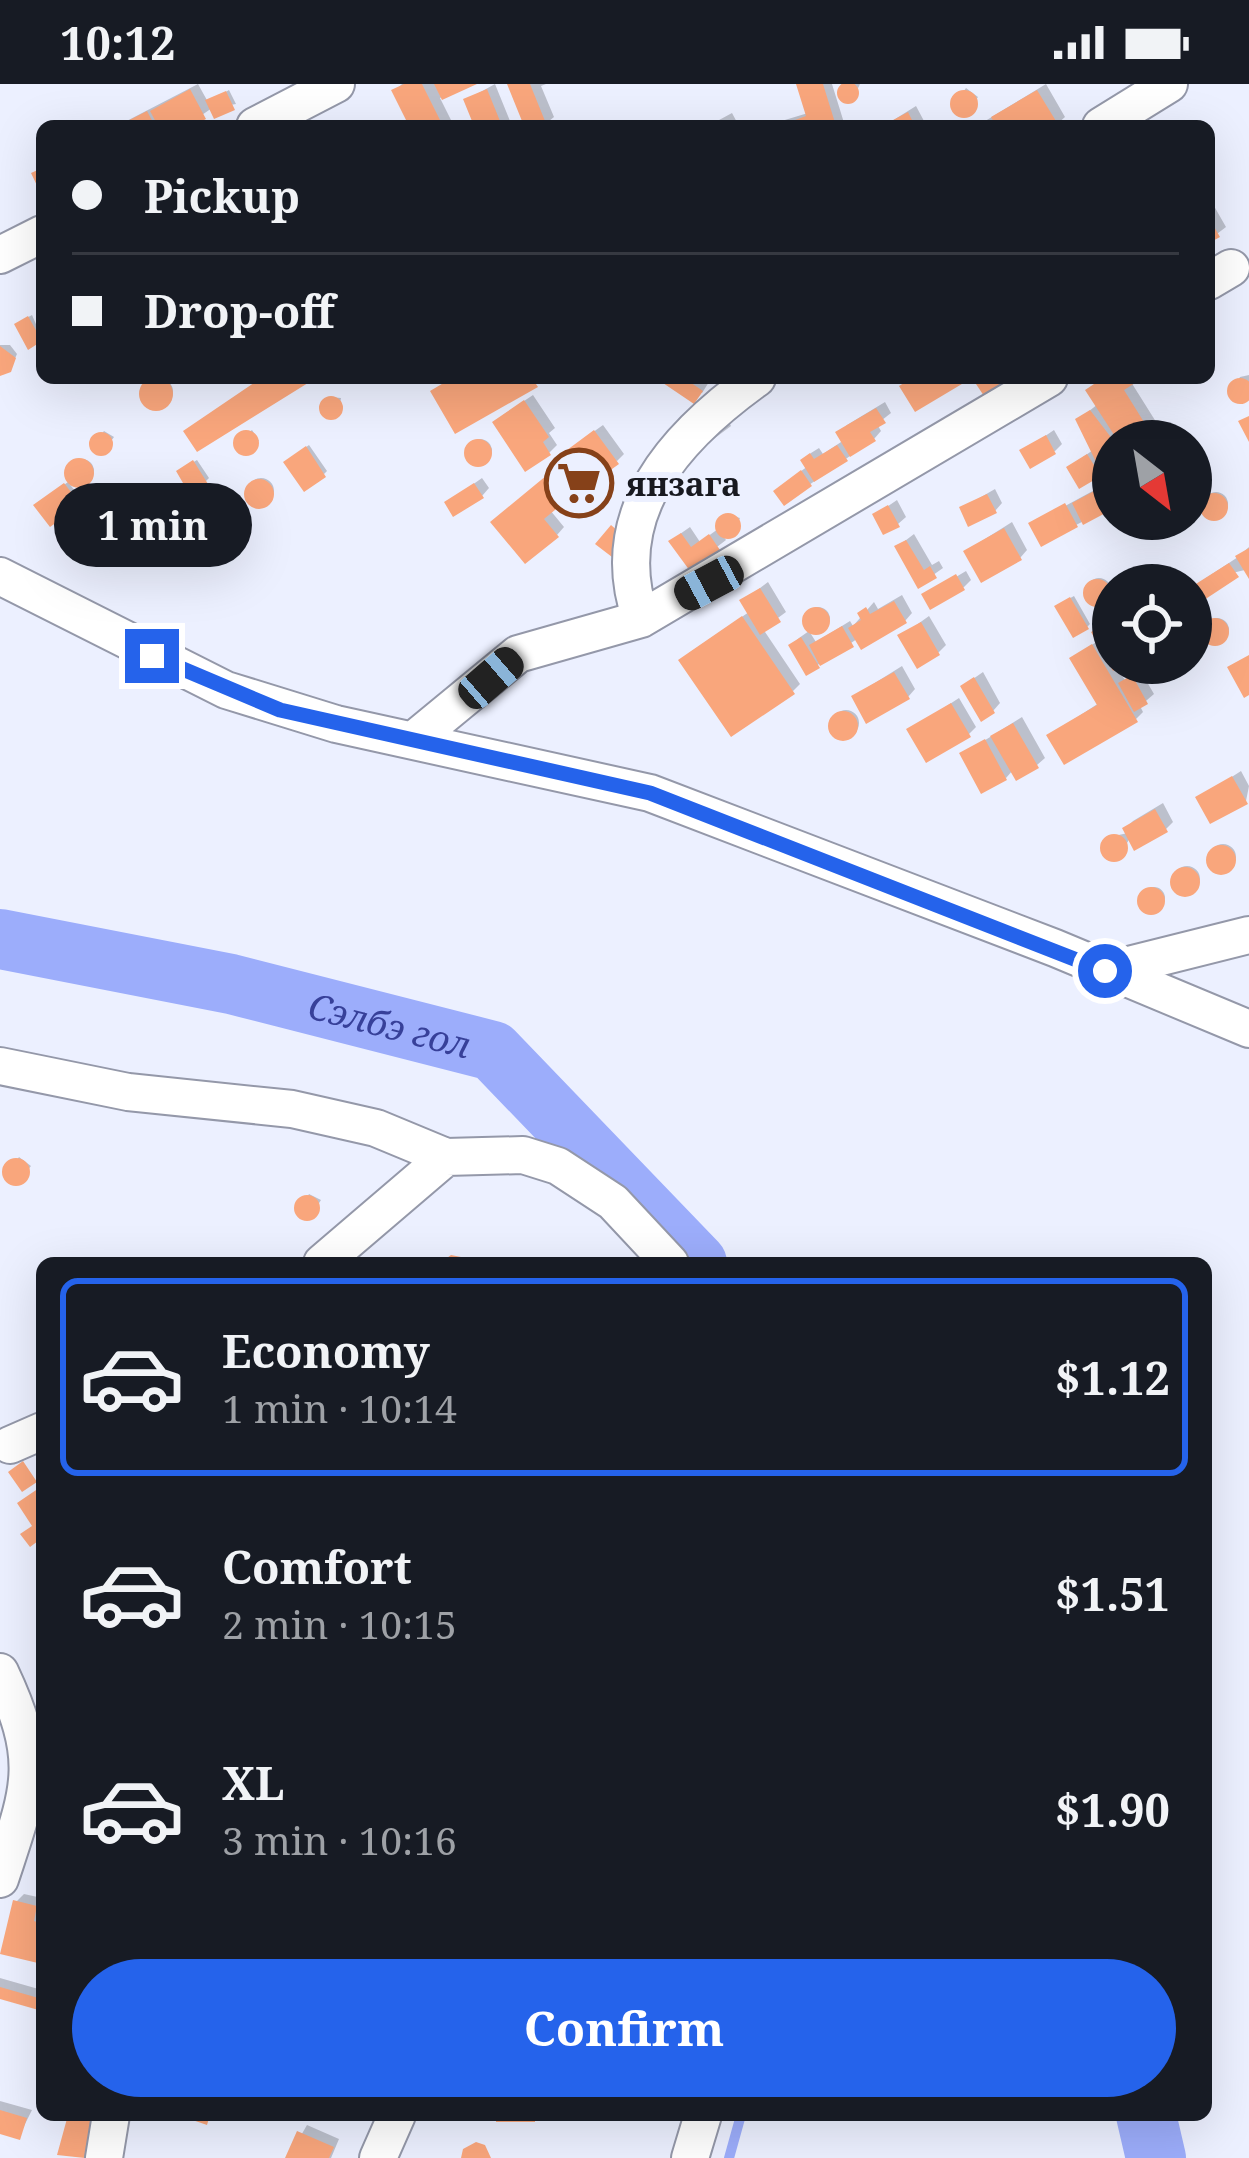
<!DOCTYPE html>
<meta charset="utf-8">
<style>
body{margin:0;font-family:"Noto Serif",serif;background:#242831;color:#f1f3f6;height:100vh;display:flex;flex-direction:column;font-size:45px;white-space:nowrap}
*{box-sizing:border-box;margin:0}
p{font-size:39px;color:#9ea1a6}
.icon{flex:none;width:66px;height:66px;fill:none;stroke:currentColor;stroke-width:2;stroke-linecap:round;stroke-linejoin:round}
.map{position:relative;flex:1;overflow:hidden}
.panel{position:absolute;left:36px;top:1173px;width:1176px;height:864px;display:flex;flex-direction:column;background:#171b24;border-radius:18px;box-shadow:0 12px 48px #0002}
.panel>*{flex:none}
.guide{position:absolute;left:36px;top:36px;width:1179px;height:264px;border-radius:18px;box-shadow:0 12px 48px #0002;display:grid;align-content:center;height:264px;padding:0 36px;background:#171b24}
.needle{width:78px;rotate:149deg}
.tools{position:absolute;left:1092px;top:336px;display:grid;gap:24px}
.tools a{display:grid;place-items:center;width:120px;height:120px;border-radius:50%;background:#171b24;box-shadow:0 12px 48px #0002;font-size:60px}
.end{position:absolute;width:54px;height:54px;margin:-27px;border:15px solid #2563eb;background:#fff;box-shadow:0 0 0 6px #fff}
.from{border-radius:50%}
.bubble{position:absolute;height:84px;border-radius:42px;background:#171b24;box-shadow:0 12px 48px #0002;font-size:39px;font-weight:700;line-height:84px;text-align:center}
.car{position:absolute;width:36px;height:72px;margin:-36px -18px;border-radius:15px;box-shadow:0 0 9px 3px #0007;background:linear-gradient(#222 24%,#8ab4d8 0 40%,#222 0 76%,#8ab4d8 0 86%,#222 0)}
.guide b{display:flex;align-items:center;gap:42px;height:114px;font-size:45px}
.guide b+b{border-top:3px solid #363941}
.guide i{width:30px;height:30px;background:#f1f3f6}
ul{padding:21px 0 0;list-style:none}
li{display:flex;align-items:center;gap:36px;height:198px;margin:0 24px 18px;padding:0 12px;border:6px solid transparent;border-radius:18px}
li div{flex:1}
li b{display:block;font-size:45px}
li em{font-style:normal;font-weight:700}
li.selected{border-color:#2563eb}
li>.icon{width:108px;height:108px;stroke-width:1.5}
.primary-button{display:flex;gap:24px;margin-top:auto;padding:24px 36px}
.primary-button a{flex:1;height:138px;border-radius:72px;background:#2563eb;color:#fff;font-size:48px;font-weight:700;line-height:138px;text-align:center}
.status{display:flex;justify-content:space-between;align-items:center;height:84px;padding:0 60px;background:#171b24;direction:ltr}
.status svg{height:33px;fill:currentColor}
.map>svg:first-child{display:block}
</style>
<div class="status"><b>10:12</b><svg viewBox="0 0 49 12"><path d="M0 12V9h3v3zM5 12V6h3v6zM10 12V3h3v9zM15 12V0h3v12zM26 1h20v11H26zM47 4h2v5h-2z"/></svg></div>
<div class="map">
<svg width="1249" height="2074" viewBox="0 0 1249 2074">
<rect width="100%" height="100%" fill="#ecf0ff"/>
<!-- shadow -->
<path fill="#0003" d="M 198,0 L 208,18 L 229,6 L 236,20 L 212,24 L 186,42 L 117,42 Z
M 402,0 L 470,0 L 440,14 L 454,42 L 413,42 L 395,7 Z
M 495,0 L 512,42 L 477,42 L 466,16 Z
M 510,0 L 546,0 L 541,2 L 554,33 L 543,42 L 527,42 Z
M 799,0 L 832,0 L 845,42 L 765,42 L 808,29 Z
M 845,0 L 860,0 L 853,15 L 841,11 Z
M 1046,0 L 1065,33 L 1055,42 L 977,42 Z
M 966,4 L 978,13 L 966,30 L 954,21 Z
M 916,22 L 924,37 L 918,42 L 884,42 Z
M 732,29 L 739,42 L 708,42 Z
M 1214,122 L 1226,143 L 1209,156 L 1209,124 Z
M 32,231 L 42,254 L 30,262 L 21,237 Z
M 0,261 L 10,261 L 17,270 L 12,281 L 0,287 Z
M 1249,291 L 1249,315 L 1239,318 L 1231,307 L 1240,293 Z
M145 308a14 14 0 1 1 28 0a14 14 0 1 1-28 0Z
M 670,294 L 702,294 L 709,298 L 702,309 Z
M 1104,294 L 1137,294 L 1131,298 L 1158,341 L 1137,357 L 1113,357 L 1113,373 L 1099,389 L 1069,383 L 1093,366 L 1079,335 L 1098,320 Z
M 533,311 L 555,344 L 549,349 L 557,361 L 549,369 L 503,331 Z
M 329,313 L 341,314 L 338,330 L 325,329 Z
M 885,318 L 891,329 L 877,340 L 881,347 L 874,355 L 785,418 L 785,399 L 808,382 L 804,376 L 811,369 L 819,364 L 823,370 L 844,356 L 839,349 L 847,341 Z
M 727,334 L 731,342 L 703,363 Z
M 603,341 L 624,370 L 617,377 L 578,359 Z
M 252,346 L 259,357 L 245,368 L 239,366 L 237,358 Z
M 1054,346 L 1062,360 L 1055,367 L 1023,367 Z
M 104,347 L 114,353 L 103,368 L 93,361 Z
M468 367a12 12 0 1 1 24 0a12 12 0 1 1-24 0Z
M 309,361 L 327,387 L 324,390 L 290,375 Z
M70 387a12 12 0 1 1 24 0a12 12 0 1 1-24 0Z
M 197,376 L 209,394 L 206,397 L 182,385 Z
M 567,377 L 583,397 L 550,426 L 564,443 L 557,451 L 501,431 Z
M 482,394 L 489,404 L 482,412 L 448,418 Z
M248 407a13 13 0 1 1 26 0a13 13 0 1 1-26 0Z
M 1113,396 L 1113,422 L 1076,441 L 1032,440 Z
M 68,398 L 82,416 L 50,439 L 37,421 Z
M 995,405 L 1002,419 L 995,427 L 962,424 Z
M1204 420a12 12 0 1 1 24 0a12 12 0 1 1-24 0Z
M 897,416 L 906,433 L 898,440 L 875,431 Z
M 726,430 L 740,434 L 733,451 L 718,445 Z
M 167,433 L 180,441 L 168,459 L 155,451 Z
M 1012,438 L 1027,466 L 1020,474 L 966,467 Z
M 690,443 L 700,458 L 718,445 L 726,456 L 691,483 L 680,450 Z
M 914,450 L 932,481 L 939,477 L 943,484 L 919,501 L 897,463 Z
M 128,451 L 137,460 L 123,473 L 114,464 Z
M 1249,463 L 1249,485 L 1203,496 L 1238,473 Z
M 966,487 L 971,496 L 964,503 L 931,522 L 929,509 Z
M1087 506a12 12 0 1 1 24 0a12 12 0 1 1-24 0Z
M 768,498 L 786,528 L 763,545 L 800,600 L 793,607 L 689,569 L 749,528 L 743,517 Z
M 902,511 L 912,529 L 905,537 L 857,555 L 807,588 L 791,561 L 799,554 L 809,547 L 816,558 L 850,537 L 853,542 L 874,518 L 878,525 Z
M 1074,512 L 1090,540 L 1087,543 L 1061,519 Z
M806 535a12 12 0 1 1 24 0a12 12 0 1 1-24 0Z
M 929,532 L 946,561 L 938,569 L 901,552 Z
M1205 546a12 12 0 1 1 24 0a12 12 0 1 1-24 0Z
M 1113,534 L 1113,579 L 1125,596 L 1140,586 L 1154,610 L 1140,622 L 1143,628 L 1136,635 L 1050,651 L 1099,619 L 1073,574 L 1099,556 L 1094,548 Z
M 902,582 L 915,605 L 908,613 L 854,612 Z
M 983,588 L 1000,619 L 993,627 L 963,602 Z
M 959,614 L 976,643 L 969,650 L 910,646 Z
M833 639a13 13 0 1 1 26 0a13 13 0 1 1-26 0Z
M 1022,633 L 1045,674 L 1037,681 L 1013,686 L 1006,694 L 963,670 Z
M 1241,687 L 1249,702 L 1246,717 L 1199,714 Z
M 1163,719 L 1173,738 L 1166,745 L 1130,754 L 1118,774 L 1107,773 L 1103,764 L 1109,753 L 1128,749 L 1125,745 L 1133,737 Z
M1210 773a13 13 0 1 1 26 0a13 13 0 1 1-26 0Z
M1174 795a13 13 0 1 1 26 0a13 13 0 1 1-26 0Z
M1143 814a11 11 0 1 1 22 0a11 11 0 1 1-22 0Z
M 19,1073 L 31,1082 L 18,1098 L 7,1090 Z
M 309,1110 L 321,1116 L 311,1132 L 299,1127 Z
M 24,1810 L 42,1814 L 42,1877 L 16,1818 Z
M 0,1894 L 42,1906 L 42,1924 L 0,1912 Z
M 0,2017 L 32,2026 L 19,2052 L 0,2047 Z
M 307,2041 L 339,2055 L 331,2074 L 288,2074 Z"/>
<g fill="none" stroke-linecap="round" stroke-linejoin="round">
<!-- stream -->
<path stroke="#9cadfb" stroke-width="10" d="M 729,2074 L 741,2031"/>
<!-- river -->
<g stroke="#9cadfb" stroke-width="60">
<path id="s1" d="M 0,855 L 231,900 L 493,967 L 697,1179"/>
<path d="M 1146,2031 L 1156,2074"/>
</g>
</g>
<!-- building -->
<path fill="#f9a67c" d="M837 9a11 11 0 1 1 22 0a11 11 0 1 1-22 0Z
M 404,0 L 422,0 L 443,42 L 409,42 L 391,6 Z
M 434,0 L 477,0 L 442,16 Z
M 507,0 L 530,0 L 547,42 L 524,42 Z
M 796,0 L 823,0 L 836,42 L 779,42 L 806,32 Z
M 190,5 L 206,35 L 192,42 L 158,42 L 150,27 Z
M 487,5 L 502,42 L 474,42 L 463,15 Z
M950 20a14 14 0 1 1 28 0a14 14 0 1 1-28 0Z
M 1037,6 L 1059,42 L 996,42 L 991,33 Z
M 226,7 L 235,26 L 214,35 L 205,16 Z
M 147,27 L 155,42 L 118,42 Z
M 908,28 L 915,42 L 882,42 Z
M 42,84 L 42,112 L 31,89 Z
M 1209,134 L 1220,153 L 1209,159 Z
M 28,232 L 42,257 L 28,266 L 14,240 Z
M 0,262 L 16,274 L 11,288 L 0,292 Z
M139 310a17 17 0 1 1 34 0a17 17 0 1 1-34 0Z
M 261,294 L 316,294 L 197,368 L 183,347 Z
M 452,294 L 532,294 L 538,303 L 455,350 L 430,307 Z
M 667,294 L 684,294 L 703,307 L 694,320 L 663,299 Z
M 912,294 L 1013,294 L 984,312 L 972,294 L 915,328 L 899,302 Z
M 1103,294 L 1143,294 L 1124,306 L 1152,351 L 1142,357 L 1118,357 L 1085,306 Z
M1227 307a13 13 0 1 1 26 0a13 13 0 1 1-26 0Z
M319 324a12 12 0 1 1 24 0a12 12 0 1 1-24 0Z
M 524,316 L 549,353 L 543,358 L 551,371 L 525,388 L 492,338 Z
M 876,324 L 886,339 L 870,348 L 876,357 L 850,373 L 835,348 Z
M 1090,326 L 1113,356 L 1113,376 L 1099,384 L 1075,335 Z
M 1249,332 L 1249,358 L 1238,337 Z
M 594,346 L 619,380 L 591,400 L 567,366 Z
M233 359a13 13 0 1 1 26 0a13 13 0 1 1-26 0Z
M89 360a12 12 0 1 1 24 0a12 12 0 1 1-24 0Z
M 1046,351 L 1056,370 L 1030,385 L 1019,366 Z
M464 369a14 14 0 1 1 28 0a14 14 0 1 1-28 0Z
M 837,361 L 848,377 L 814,398 L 800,376 L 810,369 L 814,375 Z
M 306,362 L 326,393 L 304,408 L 283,378 Z
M 1087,370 L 1101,392 L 1079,405 L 1066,383 Z
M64 389a15 15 0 1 1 30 0a15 15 0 1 1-30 0Z
M 193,376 L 208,400 L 190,411 L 176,387 Z
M 558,382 L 578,407 L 544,435 L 559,453 L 525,480 L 490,438 Z
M 801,386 L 812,402 L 784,422 L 773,407 Z
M244 410a15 15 0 1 1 30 0a15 15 0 1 1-30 0Z
M 64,399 L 81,421 L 50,443 L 33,421 Z
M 474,399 L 484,414 L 453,433 L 444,418 Z
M 1107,400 L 1113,425 L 1083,441 L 1072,419 Z
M1200 423a14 14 0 1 1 28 0a14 14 0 1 1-28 0Z
M 987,410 L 997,429 L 968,443 L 959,423 Z
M 1065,419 L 1078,443 L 1041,463 L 1028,439 Z
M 888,421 L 900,443 L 883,451 L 872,430 Z
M715 442a13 13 0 1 1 26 0a13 13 0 1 1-26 0Z
M151 449a14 14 0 1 1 28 0a14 14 0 1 1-28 0Z
M 611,441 L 627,455 L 612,473 L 595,460 Z
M 1004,444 L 1022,476 L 981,499 L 963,467 Z
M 681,449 L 691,463 L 709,450 L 720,466 L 690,487 L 668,457 Z
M110 464a13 13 0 1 1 26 0a13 13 0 1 1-26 0Z
M 906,456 L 924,486 L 930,482 L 937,494 L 918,505 L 894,462 Z
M 1249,464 L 1249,495 L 1235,472 Z
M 1229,479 L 1239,493 L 1201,518 L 1191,503 Z
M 956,490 L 965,506 L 930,526 L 921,510 Z
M1083 509a14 14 0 1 1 28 0a14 14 0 1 1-28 0Z
M 760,504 L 781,538 L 760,551 L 739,516 Z
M 1070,513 L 1089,545 L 1073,554 L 1054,522 Z
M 894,517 L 907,539 L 861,566 L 848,544 L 861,536 L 857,529 L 866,523 L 870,530 Z
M802 537a14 14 0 1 1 28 0a14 14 0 1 1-28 0Z
M 742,532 L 795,610 L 731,653 L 678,576 Z
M1201 548a14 14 0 1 1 28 0a14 14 0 1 1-28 0Z
M 1113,535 L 1113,579 L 1122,579 L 1113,587 L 1091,548 Z
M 921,538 L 940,571 L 917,585 L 897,551 Z
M 842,542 L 854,563 L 820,582 L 809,561 Z
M 801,553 L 820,584 L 806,592 L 788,561 Z
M 1092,560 L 1138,638 L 1064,681 L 1046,651 L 1097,621 L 1069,574 Z
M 1249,571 L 1249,611 L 1244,614 L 1227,583 Z
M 894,588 L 910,615 L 866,640 L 851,612 Z
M 1132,591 L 1148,620 L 1134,628 L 1118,599 Z
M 974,593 L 995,629 L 981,638 L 960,602 Z
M 951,619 L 971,653 L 926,679 L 906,645 Z
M828 642a15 15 0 1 1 30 0a15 15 0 1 1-30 0Z
M 1013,639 L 1039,684 L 1016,697 L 990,652 Z
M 985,655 L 1007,696 L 981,710 L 959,669 Z
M 1232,692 L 1248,720 L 1210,740 L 1195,713 Z
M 1155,725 L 1168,748 L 1134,767 L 1122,744 Z
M1100 764a14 14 0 1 1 28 0a14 14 0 1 1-28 0Z
M1206 776a15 15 0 1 1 30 0a15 15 0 1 1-30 0Z
M1170 798a15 15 0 1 1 30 0a15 15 0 1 1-30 0Z
M1137 817a14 14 0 1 1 28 0a14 14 0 1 1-28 0Z
M2 1088a14 14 0 1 1 28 0a14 14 0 1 1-28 0Z
M294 1124a13 13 0 1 1 26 0a13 13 0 1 1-26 0Z
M 451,1171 L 461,1173 L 467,1179 L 440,1179 Z
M 23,1377 L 37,1398 L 22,1408 L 8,1388 Z
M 42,1402 L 42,1454 L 30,1463 L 20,1450 L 32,1442 L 17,1419 Z
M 13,1816 L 37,1822 L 34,1837 L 42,1840 L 42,1880 L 0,1870 Z
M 0,1903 L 42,1915 L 42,1927 L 0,1915 Z
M 0,2026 L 27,2034 L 20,2056 L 0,2050 Z
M 68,2031 L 97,2031 L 85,2074 L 57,2071 Z
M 178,2031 L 210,2031 L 207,2041 Z
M 496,2031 L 535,2031 L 535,2038 L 496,2038 Z
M 297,2047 L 334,2063 L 329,2074 L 285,2074 Z
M 476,2058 L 485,2061 L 491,2074 L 461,2074 L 463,2065 Z"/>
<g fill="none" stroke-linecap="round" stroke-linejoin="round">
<defs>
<path id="minor" d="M 255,42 L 336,0
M 1101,42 L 1169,0
M 0,171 L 42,150
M 1209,197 L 1231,184
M 0,492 L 226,606 L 336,640 L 650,709 L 1055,864 L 1249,945
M 641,535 C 604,429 676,352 757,294
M 416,654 L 518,570 L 641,535 L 1049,294
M 1105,887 L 1249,851
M 0,982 L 128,1008 L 292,1025 L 376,1044 L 446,1073 L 523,1071 L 558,1082 L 613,1118 L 670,1179
M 322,1179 L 446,1073
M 10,1361 L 42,1347
M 0,1588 C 43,1679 30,1704 0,1795
M 104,2074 L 111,2031
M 378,2074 L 397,2031
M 690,2074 L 703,2031"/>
</defs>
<!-- minor casing -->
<use href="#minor" stroke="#9498a9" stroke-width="40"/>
<!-- minor -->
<use href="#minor" stroke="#fff" stroke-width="36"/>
</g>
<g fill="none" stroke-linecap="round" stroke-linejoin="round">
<!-- route -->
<path stroke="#2563eb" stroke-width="15" d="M 152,572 L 280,626 L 650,709 L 1105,887"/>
</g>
<!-- icons -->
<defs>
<symbol id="supermarket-ring" viewBox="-11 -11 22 22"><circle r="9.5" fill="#ecf0ff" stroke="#864119" stroke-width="1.5"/><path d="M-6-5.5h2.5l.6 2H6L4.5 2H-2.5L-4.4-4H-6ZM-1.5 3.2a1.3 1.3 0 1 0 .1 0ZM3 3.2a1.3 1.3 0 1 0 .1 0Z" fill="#864119"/></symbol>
</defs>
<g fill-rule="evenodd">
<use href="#supermarket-ring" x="541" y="361" width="76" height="76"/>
</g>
<g text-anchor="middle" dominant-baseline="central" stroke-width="12" stroke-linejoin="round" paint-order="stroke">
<!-- poi labels -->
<g font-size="33" font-weight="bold" fill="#181920" stroke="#ecf0ff" text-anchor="start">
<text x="626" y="399">янзага</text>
</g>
<!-- water labels -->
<g font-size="36" font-style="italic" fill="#374099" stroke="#ecf0ff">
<text stroke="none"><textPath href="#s1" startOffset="399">Сэлбэ гол</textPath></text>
</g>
</g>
</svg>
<div class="tools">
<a><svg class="needle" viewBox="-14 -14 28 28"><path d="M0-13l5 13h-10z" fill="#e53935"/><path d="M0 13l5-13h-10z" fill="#9ea1a6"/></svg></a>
<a><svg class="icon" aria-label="locate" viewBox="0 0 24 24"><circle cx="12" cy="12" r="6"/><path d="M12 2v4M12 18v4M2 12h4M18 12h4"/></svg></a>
</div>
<i class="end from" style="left:1105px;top:887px"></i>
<i class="end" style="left:152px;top:572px"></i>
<div class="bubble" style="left:54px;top:399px;width:198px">1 min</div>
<i class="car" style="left:709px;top:499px;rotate:242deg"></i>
<i class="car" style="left:491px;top:594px;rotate:49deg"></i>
<div class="guide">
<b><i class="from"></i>Pickup</b>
<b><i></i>Drop-off</b>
</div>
<section class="panel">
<ul>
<li class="selected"><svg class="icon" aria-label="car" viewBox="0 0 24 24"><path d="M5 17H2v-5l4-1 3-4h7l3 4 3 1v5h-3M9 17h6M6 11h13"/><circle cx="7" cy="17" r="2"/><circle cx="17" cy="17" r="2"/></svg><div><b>Economy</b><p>1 min · 10:14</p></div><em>$1.12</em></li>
<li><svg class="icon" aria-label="car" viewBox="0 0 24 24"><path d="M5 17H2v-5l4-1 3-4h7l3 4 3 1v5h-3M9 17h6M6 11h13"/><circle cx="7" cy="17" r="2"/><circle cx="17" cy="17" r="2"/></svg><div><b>Comfort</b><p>2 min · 10:15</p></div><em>$1.51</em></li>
<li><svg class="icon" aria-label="car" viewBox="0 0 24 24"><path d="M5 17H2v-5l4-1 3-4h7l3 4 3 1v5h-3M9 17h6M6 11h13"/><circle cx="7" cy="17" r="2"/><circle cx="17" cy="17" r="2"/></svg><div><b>XL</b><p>3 min · 10:16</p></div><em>$1.90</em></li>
</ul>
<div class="primary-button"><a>Confirm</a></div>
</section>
</div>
